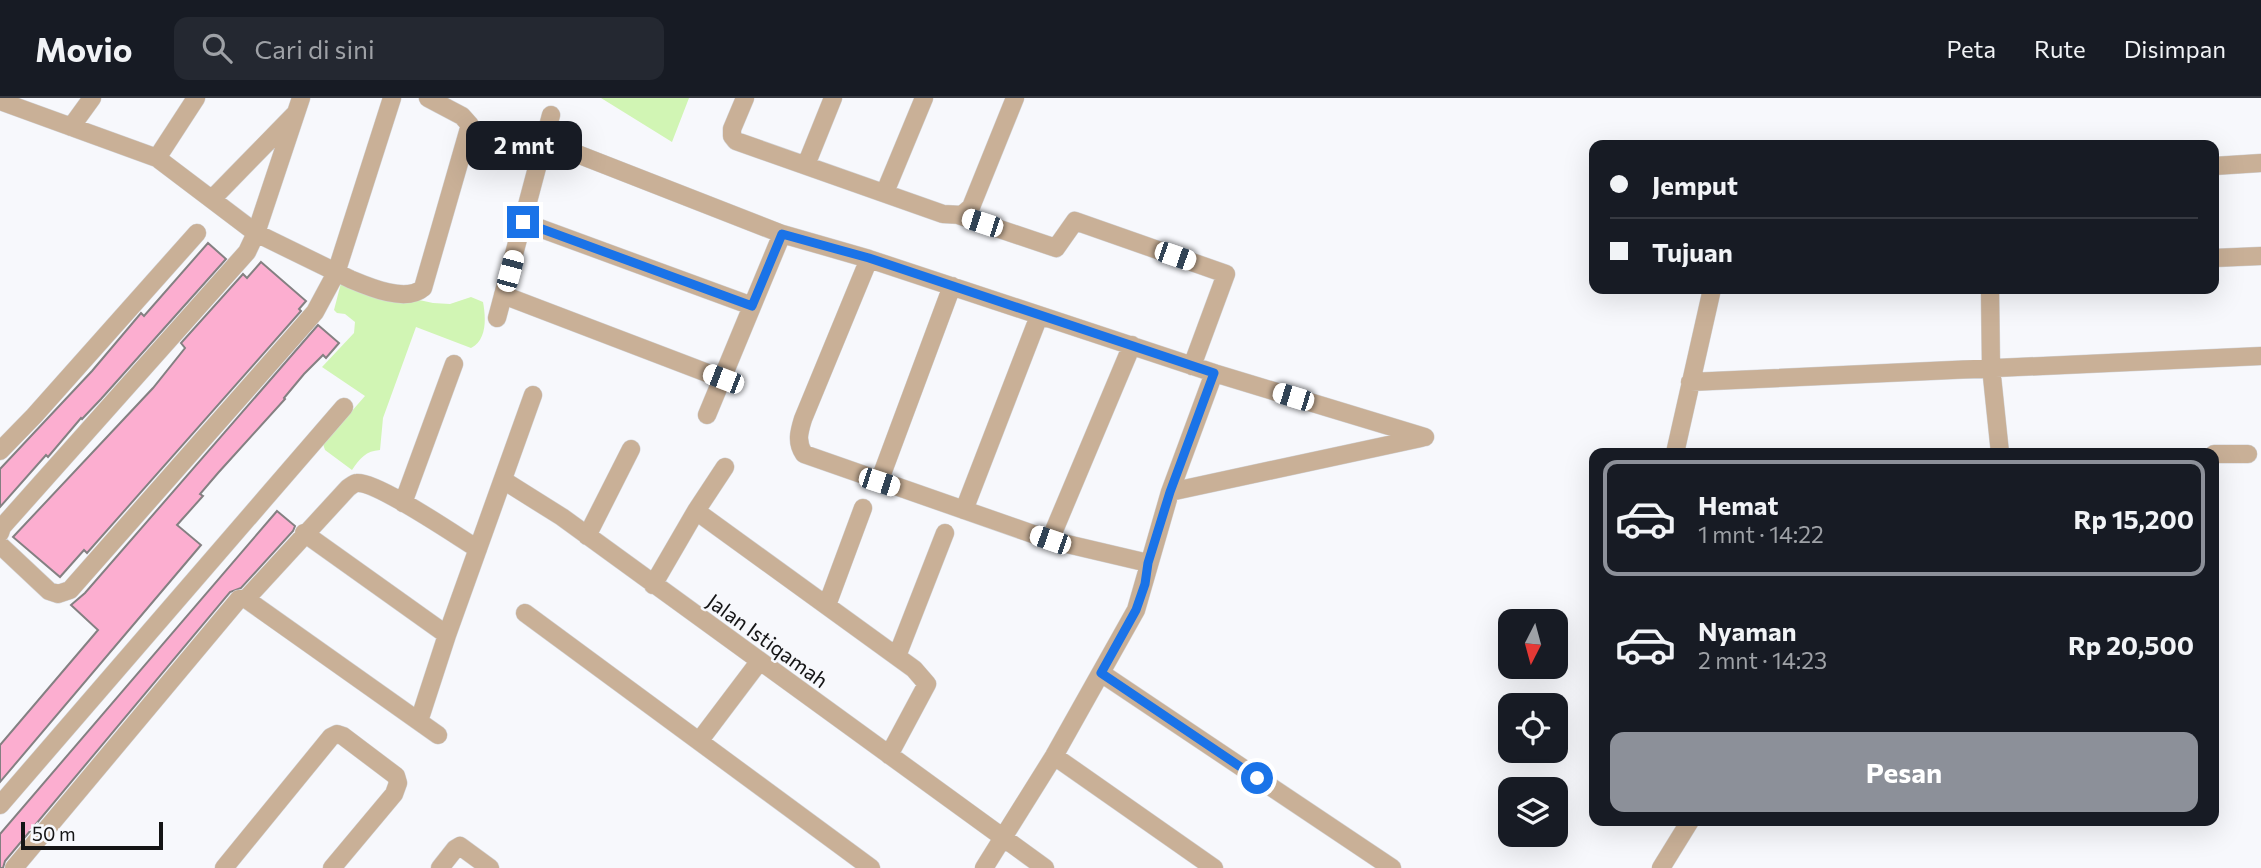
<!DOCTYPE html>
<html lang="id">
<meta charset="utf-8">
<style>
body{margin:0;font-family:Commissioner,sans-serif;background:#242831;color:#f1f3f6;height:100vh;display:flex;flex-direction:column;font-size:26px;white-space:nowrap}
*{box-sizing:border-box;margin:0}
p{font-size:23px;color:#9ea1a6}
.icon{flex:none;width:38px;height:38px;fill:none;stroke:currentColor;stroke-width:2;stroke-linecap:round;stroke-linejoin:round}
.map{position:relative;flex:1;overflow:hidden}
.side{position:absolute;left:1589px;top:350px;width:630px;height:378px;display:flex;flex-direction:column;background:#171b24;border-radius:14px;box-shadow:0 7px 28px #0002}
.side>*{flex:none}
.hud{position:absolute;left:1589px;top:42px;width:630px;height:154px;border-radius:14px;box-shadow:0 7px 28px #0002;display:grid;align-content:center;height:154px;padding:0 21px;background:#171b24}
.needle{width:46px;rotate:186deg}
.controls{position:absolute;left:1498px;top:511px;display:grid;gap:14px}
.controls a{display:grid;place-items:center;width:70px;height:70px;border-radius:14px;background:#171b24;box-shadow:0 7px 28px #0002;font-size:35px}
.scale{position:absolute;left:21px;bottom:18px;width:142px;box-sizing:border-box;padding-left:7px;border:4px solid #141415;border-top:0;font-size:19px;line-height:24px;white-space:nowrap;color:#141415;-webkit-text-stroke:5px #f7f8fc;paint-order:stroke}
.end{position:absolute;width:32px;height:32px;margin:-16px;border:9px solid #1a73e8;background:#fff;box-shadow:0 0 0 4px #fff}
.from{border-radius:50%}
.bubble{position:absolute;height:49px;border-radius:14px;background:#171b24;box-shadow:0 7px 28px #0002;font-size:23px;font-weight:700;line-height:49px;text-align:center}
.car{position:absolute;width:21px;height:42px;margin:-21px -10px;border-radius:9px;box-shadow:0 0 5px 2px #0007;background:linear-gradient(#fff 24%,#345 0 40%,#fff 0 76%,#345 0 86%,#fff 0)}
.hud b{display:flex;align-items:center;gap:24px;height:66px;font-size:26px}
.hud b+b{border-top:2px solid #363941}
.hud i{width:18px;height:18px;background:#f1f3f6}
ul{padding:12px 0 0;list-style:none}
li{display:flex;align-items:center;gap:21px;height:116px;margin:0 14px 10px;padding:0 7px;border:4px solid transparent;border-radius:14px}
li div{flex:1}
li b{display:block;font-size:26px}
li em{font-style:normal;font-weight:700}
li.on{border-color:#8c9099}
li>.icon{width:63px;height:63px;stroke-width:1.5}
.primary-button{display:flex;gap:14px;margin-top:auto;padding:14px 21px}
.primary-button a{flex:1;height:80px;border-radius:14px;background:#8c9099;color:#fff;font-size:28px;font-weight:700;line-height:80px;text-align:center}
header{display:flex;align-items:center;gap:42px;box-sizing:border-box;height:98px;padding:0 35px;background:#171b24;border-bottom:2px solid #363941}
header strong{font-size:33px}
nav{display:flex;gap:38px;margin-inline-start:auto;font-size:24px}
.search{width:490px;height:63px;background:#242831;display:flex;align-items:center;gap:18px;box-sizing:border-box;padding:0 24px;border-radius:14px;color:#9ea1a6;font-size:26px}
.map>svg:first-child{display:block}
</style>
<header>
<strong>Movio</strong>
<div class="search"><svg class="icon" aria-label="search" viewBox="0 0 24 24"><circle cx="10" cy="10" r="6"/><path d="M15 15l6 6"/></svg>Cari di sini</div>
<nav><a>Peta</a><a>Rute</a><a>Disimpan</a></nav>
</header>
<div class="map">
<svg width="2261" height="770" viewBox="0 0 2261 770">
<rect width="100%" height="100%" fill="#f7f8fc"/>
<!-- green -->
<path fill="#d1f5b4" d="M 601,0 L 689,0 L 672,44 Z
M 341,185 L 433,205 L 450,206 L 471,199 L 483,204 C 486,220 487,242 471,250 L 416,229 L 383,320 L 380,352 C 366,353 360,360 352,372 L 325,352 L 323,346 L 365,298 L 322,269 L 354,235 L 355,224 L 345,216 L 337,215 L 334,212 Z"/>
<!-- building -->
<path fill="#fcaed0" stroke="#848082" stroke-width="2" d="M 208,145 L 226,161 L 101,301 L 82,321 L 81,320 L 48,359 L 46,357 L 0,409 L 0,371 L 92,273 L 141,215 L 144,218 Z
M 261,164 L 306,203 L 299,211 L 301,213 L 87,455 L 84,452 L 60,479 L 13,439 L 153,290 L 185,250 L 181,245 L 243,176 L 247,180 Z
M 318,227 L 339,245 L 326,260 L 323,257 L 304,276 L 284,300 L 285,301 L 218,375 L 200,396 L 203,398 L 177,427 L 201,447 L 0,684 L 0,647 L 98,532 L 71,507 L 85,495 Z
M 277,413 L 295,428 L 293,433 L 241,490 L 230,494 L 5,763 L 3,770 L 0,770 L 0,736 Z"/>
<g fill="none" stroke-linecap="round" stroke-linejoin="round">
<defs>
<path id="street" d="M 745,0 L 732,31 L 732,38 L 736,43 L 943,116 L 962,117 L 971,109 L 1015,0
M 0,3 L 157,60 L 256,135 L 350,181 C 369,189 406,205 423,190 L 470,27 L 462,18 L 428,0
M 71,29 L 92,0
M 544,43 L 782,136 L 869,161 L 1214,275 L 1425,339
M 157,60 L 196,0
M 806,67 L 833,0
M 2214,68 L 2261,65
M 885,94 L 924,0
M 212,101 L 294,17
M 958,117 L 1056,150 L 1075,123 L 1226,176 L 1192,268
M 523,124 L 752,208
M 2214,160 L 2261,158
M 869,161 L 803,321 C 799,334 796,344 804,356 L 1050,442 L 1148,465
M 1990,191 L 1991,269 L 2000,355
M 503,197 L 723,281
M 497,220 L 551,17
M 1690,284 L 2261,258
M 707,317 L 782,136
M 0,353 L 34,318 L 197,135
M 1675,355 L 1712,191
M 2214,356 L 2248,356
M 503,382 L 562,419 L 1045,770
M 879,384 L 952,188
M 1170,394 L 1421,340
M 403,405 L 454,266
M 964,412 L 1039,218
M 696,413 L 725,369
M 0,435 L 2,429 L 247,154 L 256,135 L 301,0
M 304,435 L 447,537
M 587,438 L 631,351
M 1050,442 L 1132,247
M 0,447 L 49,493 L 58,496 L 70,492 L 294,238 L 315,214 L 336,175 L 392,0
M 653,487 L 696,413 L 914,571 L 927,586 L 889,657
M 246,501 L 438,637
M 827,507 L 863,410
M 525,515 L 871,770
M 897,558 L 945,435
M 1101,575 L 1392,770
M 419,623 L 447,537 L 533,297
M 700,642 L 759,564
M 1054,658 L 1214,770
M 0,707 L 344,309
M 14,770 L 239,501 L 246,501 L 348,390 C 351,388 354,385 357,385 C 377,383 458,439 478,451
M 224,770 L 331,639 L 337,636 L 343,638 L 396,678 L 398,685 L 394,696 L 332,770
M 440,770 L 455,751 L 460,748 L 490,770
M 984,770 L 1054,658 L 1136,512 L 1170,394 L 1214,275
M 1661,770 L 1690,723"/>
</defs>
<!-- street casing -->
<use href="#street" stroke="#d3d4d7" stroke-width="19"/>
<!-- street -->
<use href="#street" stroke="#c9b097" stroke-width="18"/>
</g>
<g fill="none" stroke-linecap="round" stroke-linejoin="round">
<!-- route -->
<path stroke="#1a73e8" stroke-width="9" d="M 523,124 L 752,208 L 782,136 L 869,160 L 1214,275 L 1170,394 L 1148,465 L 1145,486 L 1136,512 L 1101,575 L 1257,680"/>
</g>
<g text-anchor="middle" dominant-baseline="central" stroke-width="5" stroke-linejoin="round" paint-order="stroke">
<!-- street labels -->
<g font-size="21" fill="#141415" stroke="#f7f8fc">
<text transform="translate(768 542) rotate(36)">Jalan Istiqamah</text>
</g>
</g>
</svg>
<div class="controls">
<a><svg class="needle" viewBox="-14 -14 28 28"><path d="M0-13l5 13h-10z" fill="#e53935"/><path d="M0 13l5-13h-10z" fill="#9ea1a6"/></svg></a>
<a><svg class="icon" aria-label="locate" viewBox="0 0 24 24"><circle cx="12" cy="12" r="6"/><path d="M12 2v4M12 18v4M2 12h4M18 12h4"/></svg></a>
<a><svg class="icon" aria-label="layers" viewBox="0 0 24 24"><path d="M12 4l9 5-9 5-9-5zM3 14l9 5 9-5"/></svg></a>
</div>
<div class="scale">50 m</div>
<i class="end from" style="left:1257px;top:680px"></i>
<i class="end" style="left:523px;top:124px"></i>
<div class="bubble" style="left:466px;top:23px;width:116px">2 mnt</div>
<i class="car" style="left:982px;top:125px;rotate:288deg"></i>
<i class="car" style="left:1175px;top:158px;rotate:109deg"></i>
<i class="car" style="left:510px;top:173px;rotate:15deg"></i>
<i class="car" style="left:723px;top:281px;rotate:291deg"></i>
<i class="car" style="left:1293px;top:299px;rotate:287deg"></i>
<i class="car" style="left:879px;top:384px;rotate:108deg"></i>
<i class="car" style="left:1050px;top:442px;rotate:289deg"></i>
<div class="hud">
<b><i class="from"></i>Jemput</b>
<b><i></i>Tujuan</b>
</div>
<section class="side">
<ul>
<li class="on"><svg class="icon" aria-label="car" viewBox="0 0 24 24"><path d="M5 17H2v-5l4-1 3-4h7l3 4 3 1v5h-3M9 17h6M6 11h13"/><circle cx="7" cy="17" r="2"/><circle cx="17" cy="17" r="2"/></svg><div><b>Hemat</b><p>1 mnt · 14:22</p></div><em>Rp 15,200</em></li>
<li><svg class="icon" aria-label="car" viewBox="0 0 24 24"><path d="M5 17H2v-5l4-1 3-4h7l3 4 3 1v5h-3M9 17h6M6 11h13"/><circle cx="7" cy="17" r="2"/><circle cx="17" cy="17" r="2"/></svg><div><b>Nyaman</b><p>2 mnt · 14:23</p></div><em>Rp 20,500</em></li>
</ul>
<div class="primary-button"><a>Pesan</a></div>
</section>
</div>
